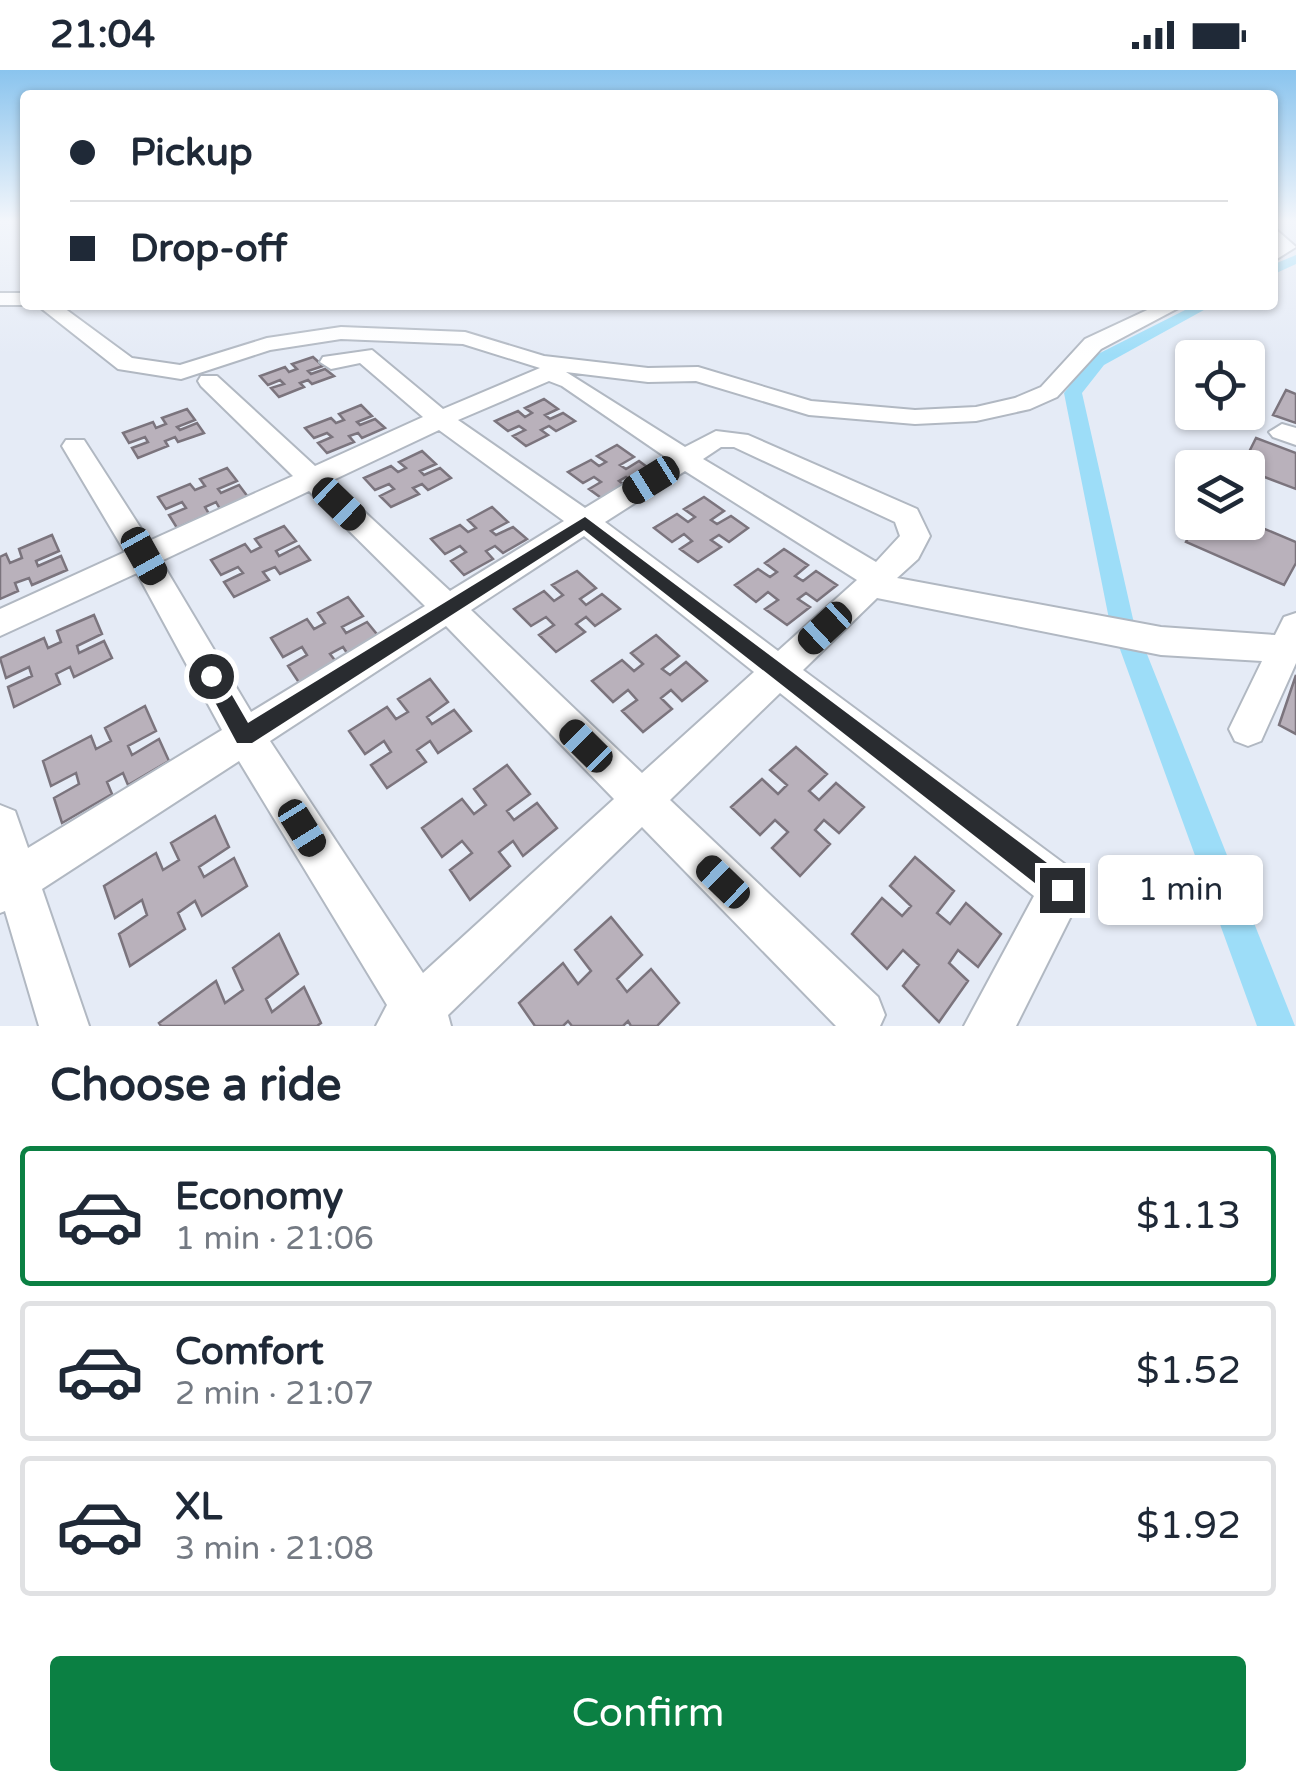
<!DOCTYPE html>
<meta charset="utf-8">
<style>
body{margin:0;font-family:"Varela Round",sans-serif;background:#f6f6f7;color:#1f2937;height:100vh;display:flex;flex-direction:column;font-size:38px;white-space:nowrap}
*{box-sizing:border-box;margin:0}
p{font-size:32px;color:#747a83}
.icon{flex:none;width:55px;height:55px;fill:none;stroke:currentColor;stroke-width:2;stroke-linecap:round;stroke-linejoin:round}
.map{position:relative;height:956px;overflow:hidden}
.side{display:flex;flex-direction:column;background:#fff;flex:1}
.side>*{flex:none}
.top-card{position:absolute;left:20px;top:20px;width:1258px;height:220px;border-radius:10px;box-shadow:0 2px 8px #0004;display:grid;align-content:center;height:220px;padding:0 50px;background:#fff}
.buttons{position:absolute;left:1175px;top:270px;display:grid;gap:20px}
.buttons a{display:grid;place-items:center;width:90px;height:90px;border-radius:10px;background:#fff;box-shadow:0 2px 8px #0004;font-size:50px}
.end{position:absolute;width:45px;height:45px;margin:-22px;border:12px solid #292c30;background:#fff;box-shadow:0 0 0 5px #fff}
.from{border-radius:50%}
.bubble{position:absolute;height:70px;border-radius:10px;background:#fff;box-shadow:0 2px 8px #0004;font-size:32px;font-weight:600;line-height:70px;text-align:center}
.car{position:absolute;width:30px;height:60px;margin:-30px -15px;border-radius:12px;box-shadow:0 0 8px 2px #0007;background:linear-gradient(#222 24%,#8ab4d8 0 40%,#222 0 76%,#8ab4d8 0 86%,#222 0)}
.top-card b{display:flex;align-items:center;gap:35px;height:95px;font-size:38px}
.top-card b+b{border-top:2px solid #e0e1e3}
.top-card i{width:25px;height:25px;background:#1f2937}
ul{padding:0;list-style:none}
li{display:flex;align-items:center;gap:30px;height:140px;margin:0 20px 15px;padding:0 30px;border:5px solid #e0e1e3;border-radius:10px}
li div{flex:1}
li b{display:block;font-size:38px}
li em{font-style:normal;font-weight:600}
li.current{border-color:#0b8043}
li>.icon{width:90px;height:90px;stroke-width:1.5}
h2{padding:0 50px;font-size:45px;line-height:120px}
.primary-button{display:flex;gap:20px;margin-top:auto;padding:20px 50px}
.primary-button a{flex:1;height:115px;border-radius:10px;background:#0b8043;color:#fff;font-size:40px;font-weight:600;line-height:115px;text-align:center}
.status{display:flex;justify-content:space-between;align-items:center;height:70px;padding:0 50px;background:#fff;direction:ltr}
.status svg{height:28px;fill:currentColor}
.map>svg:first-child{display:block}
</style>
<div class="status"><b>21:04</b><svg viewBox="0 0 49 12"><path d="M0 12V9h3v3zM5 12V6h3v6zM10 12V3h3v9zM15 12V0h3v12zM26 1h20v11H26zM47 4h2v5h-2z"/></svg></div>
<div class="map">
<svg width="1296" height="956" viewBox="0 0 1296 956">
<rect width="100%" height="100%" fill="#e5ebf6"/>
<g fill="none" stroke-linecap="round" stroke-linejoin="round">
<!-- canal -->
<path fill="#9dddf8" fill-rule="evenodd" d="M 1296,185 L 1296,194 L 1272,205 L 1272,195 Z
M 1195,235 L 1213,235 L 1104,295 L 1082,323 L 1133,549 L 1295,956 L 1257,956 L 1109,549 L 1064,323 L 1092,287 Z"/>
</g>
<!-- building -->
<path fill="#b9b1bb" stroke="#7b747d" stroke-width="2.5" d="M 313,287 L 323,296 L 308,301 L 311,304 L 325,299 L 334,306 L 312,314 L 308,310 L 300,313 L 304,317 L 279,327 L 271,318 L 284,314 L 280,310 L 268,315 L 260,306 L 285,297 L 289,302 L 297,299 L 292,294 Z
M 1286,320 L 1296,324 L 1296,353 L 1273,345 Z
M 544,329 L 558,339 L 545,345 L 550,349 L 563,343 L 575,351 L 556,361 L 549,356 L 541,360 L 548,365 L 526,376 L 513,366 L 525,360 L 519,356 L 508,361 L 495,351 L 518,341 L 525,347 L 532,343 L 525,338 Z
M 361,335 L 372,346 L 357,352 L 360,355 L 375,349 L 385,358 L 362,368 L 358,363 L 349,366 L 354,372 L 327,383 L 318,373 L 332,367 L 327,363 L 314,368 L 305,358 L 331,348 L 336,353 L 344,350 L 339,344 Z
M 187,339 L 195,350 L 177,357 L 180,360 L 197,353 L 204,363 L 178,372 L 175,367 L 165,371 L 168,376 L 138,388 L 132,378 L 148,372 L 145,367 L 129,373 L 123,363 L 153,352 L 156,358 L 166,354 L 162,348 Z
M 1256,368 L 1296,383 L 1296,419 L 1241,398 Z
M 617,375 L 634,387 L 620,395 L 626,399 L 639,391 L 654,402 L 634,413 L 626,407 L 619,411 L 627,417 L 604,430 L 589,419 L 601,412 L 594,407 L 583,413 L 568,402 L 591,390 L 599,396 L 606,392 L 597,386 Z
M 422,381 L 436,394 L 420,401 L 424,405 L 440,398 L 451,408 L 428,420 L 422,414 L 413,418 L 419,424 L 391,437 L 380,426 L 394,419 L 389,414 L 375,420 L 364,408 L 391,396 L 398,402 L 406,398 L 399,392 Z
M 227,398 L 237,411 L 218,419 L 221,423 L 239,415 L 248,427 L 220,439 L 216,432 L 205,437 L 209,444 L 177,458 L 169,445 L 186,438 L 182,432 L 166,439 L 158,427 L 190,414 L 195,420 L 205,416 L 200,409 Z
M 704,427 L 724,441 L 711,450 L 717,454 L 731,446 L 748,458 L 729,472 L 719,465 L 711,470 L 721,477 L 698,492 L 680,479 L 692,471 L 684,464 L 672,472 L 654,458 L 677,444 L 688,452 L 695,447 L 684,439 Z
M 492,437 L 508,452 L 491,461 L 496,465 L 513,457 L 527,469 L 503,483 L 495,476 L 486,481 L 493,489 L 464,505 L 451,491 L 466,482 L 460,476 L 445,484 L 431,469 L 460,455 L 468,462 L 476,458 L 468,450 Z
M 1196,452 L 1248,452 L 1296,472 L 1296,493 L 1284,515 L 1186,472 Z
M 284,456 L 296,471 L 276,481 L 279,486 L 299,476 L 310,490 L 280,504 L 275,497 L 263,502 L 269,510 L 234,527 L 224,512 L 243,503 L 238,497 L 221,505 L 211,490 L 245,474 L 251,482 L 261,477 L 255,469 Z
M 52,465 L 59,481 L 36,491 L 38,496 L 61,486 L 67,500 L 32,515 L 29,508 L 15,513 L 18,521 L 0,529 L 0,487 L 6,484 L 10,493 L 22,488 L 19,479 Z
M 784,479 L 808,495 L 795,506 L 803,511 L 816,501 L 837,515 L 817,531 L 806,523 L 798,529 L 810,537 L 787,555 L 765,539 L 778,530 L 768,522 L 756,532 L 735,515 L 758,499 L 770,507 L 777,502 L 765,493 Z
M 577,501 L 596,518 L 580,529 L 586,535 L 602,524 L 620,539 L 595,556 L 586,547 L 576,554 L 585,562 L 556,582 L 539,565 L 554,555 L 546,547 L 531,556 L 514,539 L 544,521 L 554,531 L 563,525 L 552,515 Z
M 348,527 L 363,546 L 342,557 L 346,563 L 367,552 L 380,568 L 349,586 L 343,577 L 330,584 L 337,593 L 300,614 L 288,596 L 307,585 L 302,577 L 283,587 L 271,568 L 307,549 L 314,559 L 325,553 L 318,543 Z
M 94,545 L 102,564 L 77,576 L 79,583 L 104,571 L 112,588 L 74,607 L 70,597 L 56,604 L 60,614 L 14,637 L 8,617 L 32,606 L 29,597 L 6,608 L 0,588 L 44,568 L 48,578 L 61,572 L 57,561 Z
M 656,565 L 679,586 L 662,599 L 670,605 L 686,592 L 707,611 L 682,631 L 671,620 L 661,628 L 672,639 L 643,662 L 622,641 L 637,630 L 628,620 L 613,632 L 592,611 L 622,590 L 634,601 L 643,594 L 631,583 Z
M 1296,605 L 1296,664 L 1279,655 Z
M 430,609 L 448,632 L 427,647 L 432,654 L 454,640 L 471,661 L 438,683 L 430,671 L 417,680 L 426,692 L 387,718 L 371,695 L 391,682 L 384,671 L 365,684 L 349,661 L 387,637 L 396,649 L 408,642 L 398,629 Z
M 145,636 L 156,661 L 128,676 L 132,685 L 159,669 L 169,691 L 128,715 L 123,703 L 107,712 L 112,724 L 62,753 L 54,728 L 79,714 L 76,703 L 51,716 L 43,691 L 91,666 L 96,679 L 111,671 L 105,658 Z
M 796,677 L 827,704 L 809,721 L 819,730 L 836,713 L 864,737 L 839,763 L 824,750 L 815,760 L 830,774 L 800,806 L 772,778 L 788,762 L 775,750 L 760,765 L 731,737 L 762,709 L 778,724 L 787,715 L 770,700 Z
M 507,695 L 530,724 L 507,741 L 514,750 L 537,733 L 557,758 L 523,786 L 513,771 L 499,782 L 510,796 L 470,830 L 450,800 L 472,783 L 462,771 L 442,787 L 422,758 L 462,729 L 474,744 L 486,735 L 474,719 Z
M 215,746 L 229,777 L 199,797 L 204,807 L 234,788 L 247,816 L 202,846 L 195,831 L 178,843 L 185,859 L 130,896 L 119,864 L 147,845 L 142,830 L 115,848 L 104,816 L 156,783 L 163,800 L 179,790 L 171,773 Z
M 915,787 L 954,821 L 937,843 L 950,854 L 966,833 L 1001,864 L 978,897 L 958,880 L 949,893 L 968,911 L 939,952 L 903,916 L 919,895 L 903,880 L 887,899 L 852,864 L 882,828 L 902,846 L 911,836 L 890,816 Z
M 611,847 L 642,885 L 617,909 L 627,922 L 651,899 L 679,933 L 657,956 L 631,956 L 628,951 L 623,956 L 572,956 L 568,951 L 563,956 L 535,956 L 519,933 L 563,893 L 578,914 L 591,901 L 575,880 Z
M 279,864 L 298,904 L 266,929 L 272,942 L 304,917 L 321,953 L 317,956 L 161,956 L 159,953 L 216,911 L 225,933 L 243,920 L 233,898 Z"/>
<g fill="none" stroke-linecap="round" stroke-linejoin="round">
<defs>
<path id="minor" d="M 1272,156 L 1296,177 L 1272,192 L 1272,179 L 1277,176 L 1272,172 Z
M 0,223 L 25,223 L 25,235 L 0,235 Z
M 37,235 L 60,235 L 132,288 L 180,295 L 267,268 L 341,257 L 465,262 L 544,286 L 648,298 L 698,297 L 811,331 L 915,340 L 976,337 L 1015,328 L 1041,317 L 1085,269 L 1158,235 L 1184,235 L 1101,279 L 1057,327 L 1030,339 L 976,351 L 915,354 L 809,345 L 696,311 L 648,312 L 566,302 L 685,377 L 716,361 L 748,365 L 917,439 L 930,466 L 918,489 L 897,508 L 1161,557 L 1275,565 L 1284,547 L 1296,543 L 1296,593 L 1261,671 L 1248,676 L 1235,671 L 1229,659 L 1262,591 L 1161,585 L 877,528 L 803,600 L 1078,804 L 1084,820 L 1016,956 L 964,956 L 1034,826 L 780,623 L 670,730 L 878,927 L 885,945 L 880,956 L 836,956 L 642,757 L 448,945 L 451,956 L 376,956 L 387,935 L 239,691 L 42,819 L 89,956 L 39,956 L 5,841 L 0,843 L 0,735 L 15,741 L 28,778 L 222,660 L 137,503 L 0,566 L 0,539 L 125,482 L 62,376 L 66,370 L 84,370 L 149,471 L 293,406 L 201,316 L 198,311 L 201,306 L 217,306 L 315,396 L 423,347 L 360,293 L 331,299 L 320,292 L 323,287 L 372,280 L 443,339 L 540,298 L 463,274 L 341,269 L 270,280 L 181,309 L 118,299 ZM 549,311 L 562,316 L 667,388 L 585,438 L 458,350 ZM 439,360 L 564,451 L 450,521 L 331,411 ZM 721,377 L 734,377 L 895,452 L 900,466 L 876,492 L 703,389 ZM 685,401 L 857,510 L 778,581 L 605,452 ZM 309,421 L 425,536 L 251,642 L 161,491 ZM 584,466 L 754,602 L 642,703 L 471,540 ZM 446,556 L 614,729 L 423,903 L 270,671 Z
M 1282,354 L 1296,358 L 1296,375 L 1273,367 L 1269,362 Z"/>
</defs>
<!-- minor casing -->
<use href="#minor" stroke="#b1b8c2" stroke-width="4"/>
<!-- minor -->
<use href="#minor" fill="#fff" fill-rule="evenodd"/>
</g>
<!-- sky -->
<linearGradient id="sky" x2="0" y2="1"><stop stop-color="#8ac4ee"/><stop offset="0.53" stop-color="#f3f6fb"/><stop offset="1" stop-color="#f3f6fb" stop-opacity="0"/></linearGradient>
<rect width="1296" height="285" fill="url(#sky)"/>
<!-- route -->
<path fill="#292c30" d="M 585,447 L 1071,811 L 1075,820 L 1071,828 L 1062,832 L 1054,828 L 584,460 L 252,673 L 237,673 L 201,606 L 211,598 L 218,601 L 248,653 Z"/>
</svg>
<div class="buttons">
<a><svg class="icon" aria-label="locate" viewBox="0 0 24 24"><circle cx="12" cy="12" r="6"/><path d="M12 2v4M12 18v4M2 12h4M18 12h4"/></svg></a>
<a><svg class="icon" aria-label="layers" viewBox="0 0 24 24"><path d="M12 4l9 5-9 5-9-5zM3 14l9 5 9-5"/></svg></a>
</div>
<i class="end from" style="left:211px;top:606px"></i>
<i class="end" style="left:1062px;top:820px"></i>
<div class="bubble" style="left:1098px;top:785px;width:165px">1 min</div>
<i class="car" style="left:651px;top:410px;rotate:238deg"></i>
<i class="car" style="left:339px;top:434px;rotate:134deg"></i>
<i class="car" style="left:144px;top:486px;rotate:151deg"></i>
<i class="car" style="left:825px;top:558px;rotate:227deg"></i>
<i class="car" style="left:586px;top:676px;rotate:315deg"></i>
<i class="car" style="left:302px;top:758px;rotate:148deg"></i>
<i class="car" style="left:723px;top:812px;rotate:314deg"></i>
<div class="top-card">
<b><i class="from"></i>Pickup</b>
<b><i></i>Drop-off</b>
</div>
</div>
<section class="side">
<h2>Choose a ride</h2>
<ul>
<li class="current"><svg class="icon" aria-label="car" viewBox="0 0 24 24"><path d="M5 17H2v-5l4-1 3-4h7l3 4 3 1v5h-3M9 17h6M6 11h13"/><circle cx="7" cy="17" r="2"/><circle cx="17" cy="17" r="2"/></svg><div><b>Economy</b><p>1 min · 21:06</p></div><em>$1.13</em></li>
<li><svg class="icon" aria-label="car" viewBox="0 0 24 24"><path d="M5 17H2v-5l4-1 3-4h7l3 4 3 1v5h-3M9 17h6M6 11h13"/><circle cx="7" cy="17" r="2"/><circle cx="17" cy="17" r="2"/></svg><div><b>Comfort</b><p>2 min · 21:07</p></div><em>$1.52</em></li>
<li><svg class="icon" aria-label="car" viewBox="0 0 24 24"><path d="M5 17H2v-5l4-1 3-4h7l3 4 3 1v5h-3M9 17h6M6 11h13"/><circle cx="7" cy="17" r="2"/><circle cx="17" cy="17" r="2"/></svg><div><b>XL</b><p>3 min · 21:08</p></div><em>$1.92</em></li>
</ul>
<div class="primary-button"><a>Confirm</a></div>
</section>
